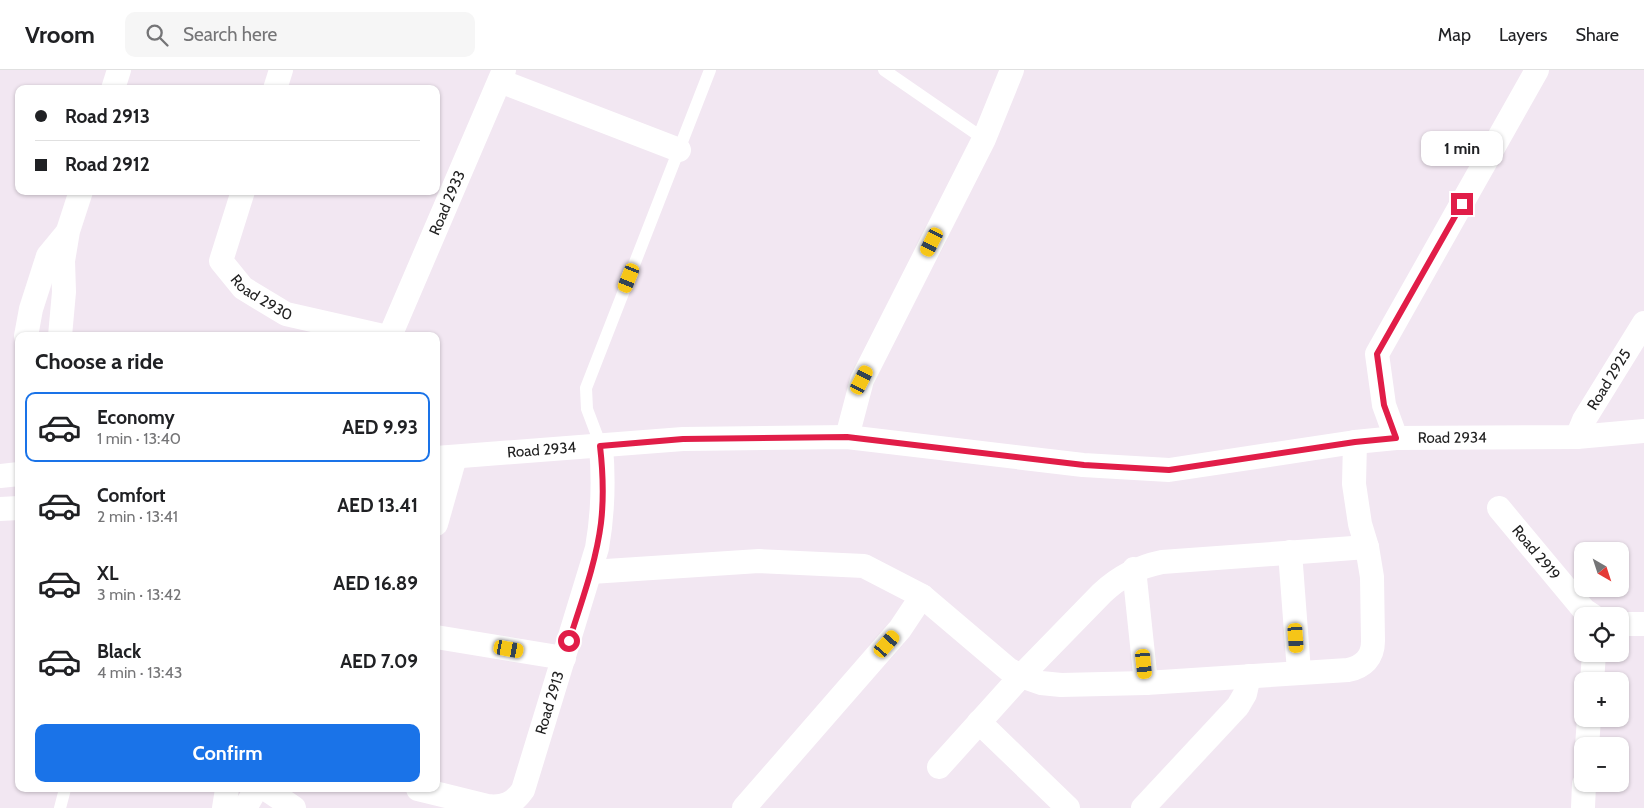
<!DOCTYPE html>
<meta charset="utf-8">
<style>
body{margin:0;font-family:Cabin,sans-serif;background:#f6f6f6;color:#202124;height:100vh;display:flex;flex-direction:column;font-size:19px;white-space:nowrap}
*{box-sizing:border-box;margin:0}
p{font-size:16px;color:#757577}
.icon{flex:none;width:28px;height:28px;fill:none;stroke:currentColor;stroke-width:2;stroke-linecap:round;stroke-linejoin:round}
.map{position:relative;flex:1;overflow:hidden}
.details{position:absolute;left:15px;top:262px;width:425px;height:460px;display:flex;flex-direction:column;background:#fff;border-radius:10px;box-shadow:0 1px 4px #0004}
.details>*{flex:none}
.banner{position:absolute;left:15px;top:15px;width:425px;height:110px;border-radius:10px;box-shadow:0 1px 4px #0004;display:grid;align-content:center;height:110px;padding:0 20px;background:#fff}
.needle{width:32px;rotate:141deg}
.buttons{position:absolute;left:1574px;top:472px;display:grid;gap:10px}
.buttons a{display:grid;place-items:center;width:55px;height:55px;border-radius:10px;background:#fff;box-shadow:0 1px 4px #0004;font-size:25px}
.end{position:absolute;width:22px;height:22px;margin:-11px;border:6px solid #e11d48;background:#fff;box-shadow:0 0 0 2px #fff}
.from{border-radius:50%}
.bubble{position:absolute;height:35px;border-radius:10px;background:#fff;box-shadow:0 1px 4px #0004;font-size:16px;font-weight:800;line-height:35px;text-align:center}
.car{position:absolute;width:15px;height:30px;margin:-15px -8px;border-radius:6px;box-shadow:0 0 4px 1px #0007;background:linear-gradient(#f5c518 24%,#345 0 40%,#f5c518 0 76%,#345 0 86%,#f5c518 0)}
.banner b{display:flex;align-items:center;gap:18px;height:48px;font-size:19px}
.banner b+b{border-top:1px solid #e0e0e0}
.banner i{width:12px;height:12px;background:#202124}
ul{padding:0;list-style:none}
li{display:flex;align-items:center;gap:15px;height:70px;margin:0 10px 8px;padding:0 10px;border:2px solid transparent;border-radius:10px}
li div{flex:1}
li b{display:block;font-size:19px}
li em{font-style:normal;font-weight:800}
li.current{border-color:#1a73e8}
li>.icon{width:45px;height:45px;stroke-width:1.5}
h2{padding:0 20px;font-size:22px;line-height:60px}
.action{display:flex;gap:10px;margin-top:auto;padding:10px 20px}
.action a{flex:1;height:58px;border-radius:10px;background:#1a73e8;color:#fff;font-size:20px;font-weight:800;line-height:58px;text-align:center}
header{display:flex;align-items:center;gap:30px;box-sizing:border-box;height:70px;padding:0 25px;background:#fff;border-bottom:1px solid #e0e0e0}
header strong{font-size:24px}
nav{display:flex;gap:28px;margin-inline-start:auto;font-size:18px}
.search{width:350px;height:45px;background:#f6f6f6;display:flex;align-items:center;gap:12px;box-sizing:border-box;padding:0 18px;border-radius:10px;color:#757577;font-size:19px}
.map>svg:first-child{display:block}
</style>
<header>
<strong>Vroom</strong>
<div class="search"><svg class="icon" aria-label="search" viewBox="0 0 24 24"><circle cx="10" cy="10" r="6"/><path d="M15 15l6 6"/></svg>Search here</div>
<nav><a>Map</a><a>Layers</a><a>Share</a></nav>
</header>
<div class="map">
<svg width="1644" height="738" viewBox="0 0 1644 738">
<rect width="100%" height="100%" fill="#f2e7f2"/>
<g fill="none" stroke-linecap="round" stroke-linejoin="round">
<!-- service -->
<path stroke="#fff" stroke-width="12" d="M 884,0 L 984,69
M 601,376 L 587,339 L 586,318 L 710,0
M 60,738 L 65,719"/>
<!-- minor -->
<g stroke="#fff" stroke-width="24">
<path d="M 500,11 L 679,80"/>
<path d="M 113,19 L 119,0"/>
<path d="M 275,19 L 281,0"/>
<path id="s1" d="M 243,121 L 221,191 L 243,218 L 286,244 L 383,266"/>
<path d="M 26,266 L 31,239 L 48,186 L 67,163"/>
<path d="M 60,266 L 64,222 L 63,191 L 68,161 L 81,121"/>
<path id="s2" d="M 390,266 L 504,0"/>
<path d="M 847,367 L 862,310 L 984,69 L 1012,0"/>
<path id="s3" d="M 1577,367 L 1584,350 L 1644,253"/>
<path d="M 1396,368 L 1384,335 L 1377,284 L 1537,0"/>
<path id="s4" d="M 436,388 L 683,369 L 847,367 L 1083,395 L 1169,400 L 1355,372 L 1396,368 L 1577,367 L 1644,361"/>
<path d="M 0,406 L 19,404"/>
<path id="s5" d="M 1499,438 L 1584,540 L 1593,546"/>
<path d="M 0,439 L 19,438"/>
<path d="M 436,454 L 455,387"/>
<path d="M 1290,482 L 1299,602"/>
<path d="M 1134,499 L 1146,613"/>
<path d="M 591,502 L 759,491 L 864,496 L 922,526 L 900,559 L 744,738"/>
<path d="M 922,526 L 1008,599 L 1021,606 L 1041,613 L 1061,615 L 1146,613 L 1348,600 C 1363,597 1373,588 1373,571 L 1372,507 L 1367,477 L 1360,454 L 1354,414 L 1355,372"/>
<path d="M 1620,554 L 1644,554"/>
<path d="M 436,567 L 564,588"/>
<path d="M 1592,611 L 1594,584"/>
<path d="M 979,652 L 1068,738"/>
<path d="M 1587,676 L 1589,649"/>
<path d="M 939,697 L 1021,606 L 1102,523 C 1120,506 1138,497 1162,492 L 1367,477"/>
<path d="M 266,719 L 294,738"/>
<path id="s6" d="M 418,719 L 487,736 C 504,738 514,733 523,720 L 597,478 C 603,444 604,411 601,376"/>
<path d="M 224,738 L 227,719"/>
<path d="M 245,738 L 256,719"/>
<path d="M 1143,738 L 1238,636 L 1245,624 L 1249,606"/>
<path d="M 1583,738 L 1584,714"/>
</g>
</g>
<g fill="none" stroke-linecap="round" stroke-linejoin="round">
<!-- route -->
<path stroke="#e11d48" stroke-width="6" d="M 569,571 C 581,533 596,493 601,453 C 604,427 603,402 600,376 L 683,369 L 847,367 L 1084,395 L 1169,400 L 1355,372 L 1396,368 L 1384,335 L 1377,284 L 1462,134"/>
</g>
<g text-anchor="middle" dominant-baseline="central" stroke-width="4.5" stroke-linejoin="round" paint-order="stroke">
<!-- street labels -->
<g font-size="15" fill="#212121" stroke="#fff">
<text stroke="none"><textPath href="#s2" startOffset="145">Road 2933</textPath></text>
<text stroke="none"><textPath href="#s1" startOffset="129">Road 2930</textPath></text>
<text stroke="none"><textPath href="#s3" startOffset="66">Road 2925</textPath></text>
<text stroke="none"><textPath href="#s4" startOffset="1021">Road 2934</textPath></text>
<text stroke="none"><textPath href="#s4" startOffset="106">Road 2934</textPath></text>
<text stroke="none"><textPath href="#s5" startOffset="58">Road 2919</textPath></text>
<text stroke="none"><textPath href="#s6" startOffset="204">Road 2913</textPath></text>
</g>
</g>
</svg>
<div class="buttons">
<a><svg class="needle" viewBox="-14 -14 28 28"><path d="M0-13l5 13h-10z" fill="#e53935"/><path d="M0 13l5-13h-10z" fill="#757577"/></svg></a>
<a><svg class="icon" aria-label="locate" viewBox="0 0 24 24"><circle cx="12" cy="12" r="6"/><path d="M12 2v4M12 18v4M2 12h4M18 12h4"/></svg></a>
<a>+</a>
<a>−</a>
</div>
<i class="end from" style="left:569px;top:571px"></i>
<i class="end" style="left:1462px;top:134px"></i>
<div class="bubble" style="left:1421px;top:61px;width:82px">1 min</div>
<i class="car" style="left:932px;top:172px;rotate:207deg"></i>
<i class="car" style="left:629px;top:208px;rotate:202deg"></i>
<i class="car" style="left:862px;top:310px;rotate:27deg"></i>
<i class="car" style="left:1296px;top:568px;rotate:176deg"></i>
<i class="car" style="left:887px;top:574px;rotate:41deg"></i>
<i class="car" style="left:509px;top:579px;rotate:100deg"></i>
<i class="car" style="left:1144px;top:594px;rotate:174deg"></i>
<div class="banner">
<b><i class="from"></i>Road 2913</b>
<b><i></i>Road 2912</b>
</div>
<section class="details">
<h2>Choose a ride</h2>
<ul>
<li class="current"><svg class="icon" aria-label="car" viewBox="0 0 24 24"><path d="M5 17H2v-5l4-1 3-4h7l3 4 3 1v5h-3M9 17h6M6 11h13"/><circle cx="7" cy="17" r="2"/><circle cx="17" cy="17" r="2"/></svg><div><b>Economy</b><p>1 min · 13:40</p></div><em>AED 9.93</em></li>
<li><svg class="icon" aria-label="car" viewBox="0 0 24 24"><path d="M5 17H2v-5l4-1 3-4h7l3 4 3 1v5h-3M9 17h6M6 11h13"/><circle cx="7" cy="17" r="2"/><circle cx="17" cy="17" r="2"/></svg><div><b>Comfort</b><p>2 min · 13:41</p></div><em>AED 13.41</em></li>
<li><svg class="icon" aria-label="car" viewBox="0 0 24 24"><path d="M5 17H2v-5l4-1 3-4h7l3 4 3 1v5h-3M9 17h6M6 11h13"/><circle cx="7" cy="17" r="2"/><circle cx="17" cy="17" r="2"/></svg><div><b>XL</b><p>3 min · 13:42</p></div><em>AED 16.89</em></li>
<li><svg class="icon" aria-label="car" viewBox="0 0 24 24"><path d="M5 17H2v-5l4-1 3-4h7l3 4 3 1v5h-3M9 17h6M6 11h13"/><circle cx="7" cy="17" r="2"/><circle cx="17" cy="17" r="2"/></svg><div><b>Black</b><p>4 min · 13:43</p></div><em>AED 7.09</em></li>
</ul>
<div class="action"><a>Confirm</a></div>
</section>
</div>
